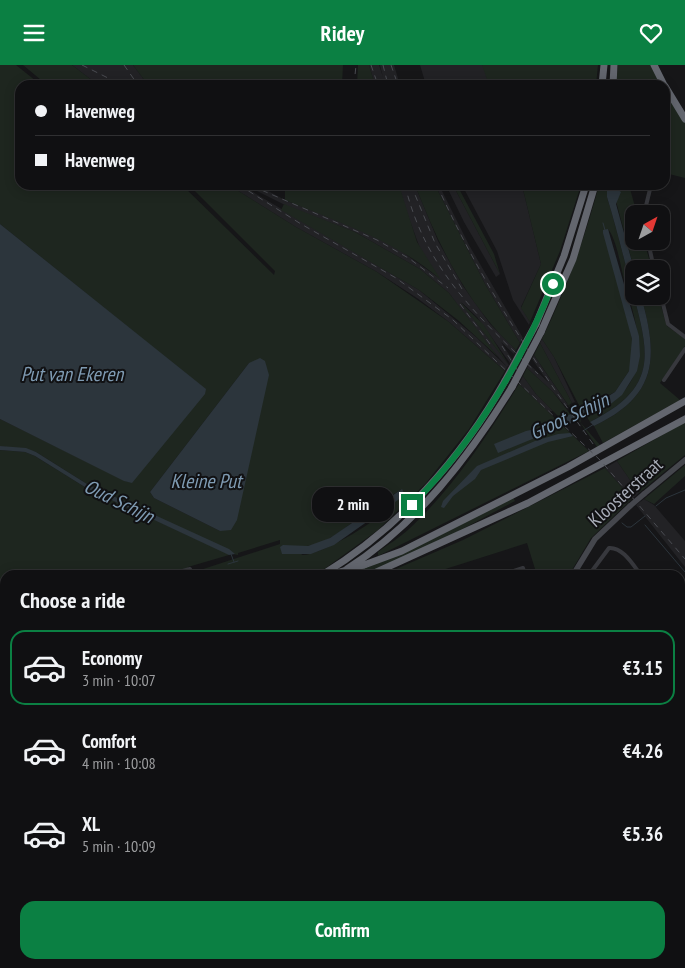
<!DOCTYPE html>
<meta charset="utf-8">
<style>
body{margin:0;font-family:"PT Sans Narrow",sans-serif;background:#1e1e20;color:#f1f3f6;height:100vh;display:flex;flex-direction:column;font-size:19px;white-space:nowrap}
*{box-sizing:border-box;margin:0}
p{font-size:16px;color:#9c9d9f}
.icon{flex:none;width:28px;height:28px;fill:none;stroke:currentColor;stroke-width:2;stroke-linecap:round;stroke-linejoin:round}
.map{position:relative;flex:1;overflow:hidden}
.details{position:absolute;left:0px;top:505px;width:685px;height:399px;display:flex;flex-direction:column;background:#101012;border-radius:15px 15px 0 0;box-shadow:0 2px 12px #0003,0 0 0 1px #303032}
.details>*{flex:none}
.guide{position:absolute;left:15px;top:15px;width:655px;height:110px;border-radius:15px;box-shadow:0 2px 12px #0003,0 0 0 1px #303032;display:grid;align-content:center;height:110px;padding:0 20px;background:#101012}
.needle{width:32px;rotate:40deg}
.buttons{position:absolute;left:625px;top:140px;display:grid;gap:10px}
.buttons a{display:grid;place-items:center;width:45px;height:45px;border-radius:10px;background:#101012;box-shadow:0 2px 12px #0003,0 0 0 1px #303032;font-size:25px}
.end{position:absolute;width:22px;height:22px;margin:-11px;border:6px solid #0b8043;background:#fff;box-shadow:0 0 0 2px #fff}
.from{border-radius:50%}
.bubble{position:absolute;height:35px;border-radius:15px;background:#101012;box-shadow:0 2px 12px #0003,0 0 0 1px #303032;font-size:16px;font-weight:800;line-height:35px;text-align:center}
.guide b{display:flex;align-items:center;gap:18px;height:48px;font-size:19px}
.guide b+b{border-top:1px solid #303032}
.guide i{width:12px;height:12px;background:#f1f3f6}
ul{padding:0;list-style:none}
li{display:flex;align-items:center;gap:15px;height:75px;margin:0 10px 8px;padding:0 10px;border:2px solid transparent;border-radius:15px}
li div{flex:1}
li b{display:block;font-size:19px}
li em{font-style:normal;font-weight:800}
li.active{border-color:#0b8043}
li>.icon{width:45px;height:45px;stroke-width:1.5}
h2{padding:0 20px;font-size:22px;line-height:60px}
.action{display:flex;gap:10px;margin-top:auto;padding:10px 20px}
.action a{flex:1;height:58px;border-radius:15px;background:#0b8043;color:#fff;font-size:20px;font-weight:800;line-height:58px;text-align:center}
header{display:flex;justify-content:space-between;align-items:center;height:65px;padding:0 20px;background:#0b8043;color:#fff;font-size:22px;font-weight:800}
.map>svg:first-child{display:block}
</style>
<header><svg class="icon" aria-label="menu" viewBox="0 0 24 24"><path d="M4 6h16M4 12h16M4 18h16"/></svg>Ridey<svg class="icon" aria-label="heart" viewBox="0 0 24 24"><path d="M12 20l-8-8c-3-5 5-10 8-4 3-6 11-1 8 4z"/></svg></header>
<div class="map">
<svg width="685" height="903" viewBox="0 0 685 903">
<rect width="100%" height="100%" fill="#161618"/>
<!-- built -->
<path fill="#222225" d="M 72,0 L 133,0 L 148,20 L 98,20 Z
M 369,0 L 379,0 L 383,12 L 380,0 L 394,0 L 400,20 L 396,20 L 395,17 L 394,20 L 375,20 Z
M 420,0 L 488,0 L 493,20 L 426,20 Z
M 229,120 L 241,120 L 419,225 L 476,272 L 507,302 L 505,306 L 449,257 L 417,233 L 377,207 L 296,162 Z
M 245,120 L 257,120 L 285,135 L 359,163 L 394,181 L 439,213 L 421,186 L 404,140 L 399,120 L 415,120 L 438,176 L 463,221 L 490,259 L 516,285 L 514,289 L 501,277 L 512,294 L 510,298 L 477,252 L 461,237 L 509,300 L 507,302 L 486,278 L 449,228 L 420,204 L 355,167 L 291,143 Z
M 435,120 L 439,120 L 469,180 L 523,273 L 520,278 L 485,219 Z
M 446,120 L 453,120 L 500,209 L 496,212 L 464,157 Z
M 462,120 L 522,120 L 541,199 L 521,242 L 530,257 L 529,260 L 513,235 L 497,186 Z
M 542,274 L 554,292 L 575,337 L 572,338 L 540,278 Z
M 534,290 L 544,305 L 568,340 L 565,341 L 553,327 L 527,303 L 529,299 L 548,317 L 532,294 Z
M 523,311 L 536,329 L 553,346 L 547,347 L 519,319 Z
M 617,396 L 639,428 L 632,434 L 605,403 Z
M 644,434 L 654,440 L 685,476 L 685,502 L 636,440 Z
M 494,899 L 564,899 L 563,903 L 496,903 L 493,902 Z"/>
<!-- green -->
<path fill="#1e261f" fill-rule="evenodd" d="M 0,0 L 16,0 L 41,20 L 20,20 L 20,120 L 182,120 L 274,210 L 275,206 L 189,120 L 229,120 L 296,162 L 377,207 L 449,257 L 505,306 L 469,364 L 426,418 L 378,465 L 323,505 L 195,510 L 194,507 L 280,479 L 280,475 L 238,488 L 238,490 L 228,488 L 229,490 L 188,502 L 191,510 L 5,510 L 5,649 L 0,652 L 0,385 L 25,387 L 35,391 L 88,424 L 224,487 L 148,447 L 87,419 L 36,387 L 0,381 L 0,354 L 128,417 L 205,324 L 0,159 ZM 249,298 L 220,466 L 154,433 L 150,427 ZM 402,424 C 399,429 396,436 392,440 C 377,456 323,490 302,490 L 298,481 C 322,484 343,464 360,452 C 373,441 388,433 402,424 Z
M 23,0 L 72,0 L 98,20 L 47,20 Z
M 133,0 L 343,0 L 342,20 L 148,20 Z
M 358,0 L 369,0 L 375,20 L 357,20 Z
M 482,0 L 598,0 L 596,20 L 489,20 Z
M 618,0 L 652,0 L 662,20 L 616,20 Z
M 665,25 L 685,56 L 685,113 L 665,108 Z
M 285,120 L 399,120 L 417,177 L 441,215 C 395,175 340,158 285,135 Z
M 415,120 L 435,120 L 485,219 L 520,278 L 516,285 C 467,240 439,181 415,120 Z
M 453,120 L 457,120 L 494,189 L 500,209 Z
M 522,120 L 581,120 L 560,186 L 530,257 L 521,243 L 541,199 Z
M 599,120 L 629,120 L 637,149 L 634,149 L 634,176 L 644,176 L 652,204 L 634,204 L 616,136 L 607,132 C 616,161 623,191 631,220 C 648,286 662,321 590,357 L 587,352 C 656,320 642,276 624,215 C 621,202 616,173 608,164 L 632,274 L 632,298 L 629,306 L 615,327 L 581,344 L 554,292 L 542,274 C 566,225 585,173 599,120 Z
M 284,139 L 355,167 L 420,204 L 449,228 L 498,292 L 459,256 L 419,225 L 281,145 Z
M 641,231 L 658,231 L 667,261 L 685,274 L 685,281 L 660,318 L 680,335 L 603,378 L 594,361 C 657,331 659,294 641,231 Z
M 460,237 L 484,260 L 509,300 Z
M 540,278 L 572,338 L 569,340 L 581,356 L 580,357 L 600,380 L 597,382 L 534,290 Z
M 527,303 L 553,327 L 571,350 L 561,354 L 536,329 L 523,311 Z
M 519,319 L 589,386 L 378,491 L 378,487 C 389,479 399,473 409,464 C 453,423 488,370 519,319 Z
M 685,357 L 685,390 L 639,428 L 617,396 Z
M 685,400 L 685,411 L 654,439 L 644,434 Z
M 605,403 L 632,434 L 591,473 L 569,510 L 533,510 L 535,504 L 527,478 L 436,507 L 437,510 L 382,510 L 463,475 Z
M 512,430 L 515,436 L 425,484 L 364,510 L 346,510 Z
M 196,899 L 307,899 L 307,903 L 198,903 L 195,902 Z"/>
<!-- water -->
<path fill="#2c353c" d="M 612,120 L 621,127 L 616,139 L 634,204 L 634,231 L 641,231 C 659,294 657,331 594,361 L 590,357 C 662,321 648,286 631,220 C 623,191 616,161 607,132 L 607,125 Z
M 0,159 L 206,324 L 205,329 L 132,418 L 124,416 L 0,354 Z
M 608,164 L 639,271 L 640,291 L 637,306 L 622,330 L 603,345 L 498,388 L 494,379 L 526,366 L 540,363 L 602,335 L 615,327 L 629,306 L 632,274 L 603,168 L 603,165 Z
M 260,293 L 265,296 L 269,310 L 237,455 L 231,465 L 220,466 L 154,433 L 150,427 L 249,298 Z
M 570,368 L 573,371 L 548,377 L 481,405 L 475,414 L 453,431 L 444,443 L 441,442 L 443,436 L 477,401 L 535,376 L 558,369 Z
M 0,381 L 26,383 L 36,387 L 87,419 L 229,484 L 235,489 L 229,490 L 88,424 L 35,391 L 25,387 L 0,385 Z
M 402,424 L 405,430 L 334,480 L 311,489 L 282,489 L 280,482 L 283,480 L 308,481 L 330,473 Z"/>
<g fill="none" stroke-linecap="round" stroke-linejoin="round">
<!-- stream -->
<path stroke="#2c353c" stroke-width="1" d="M 603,158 L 605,165
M 583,366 L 594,359
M 656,441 L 666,433 L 685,425
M 622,458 L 627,462 L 631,462 L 645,451
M 645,460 L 685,507
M 231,489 L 234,497
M 228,499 L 238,496"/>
<!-- minor -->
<path stroke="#37383d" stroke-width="4" d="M 644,149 L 651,120
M 648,176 L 654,204
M 661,231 L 668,259 L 685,272
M 664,315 L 685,284
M 168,510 L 190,504
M 501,510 L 523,503 L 525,510
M 589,510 L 609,483 C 623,482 633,500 641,510
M 680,556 L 685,562
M 0,558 L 5,556
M 680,584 L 685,584
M 680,651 L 685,651
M 0,779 L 5,774
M 0,832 L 5,838
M 680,838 L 685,840
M 0,899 L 5,893
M 611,899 L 615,903
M 653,899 L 655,903
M 134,903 L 134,899
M 354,903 L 355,899
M 398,903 L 398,899
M 435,903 L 436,899"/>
<!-- tertiary -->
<path stroke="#37383d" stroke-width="5" d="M 680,727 L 685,730
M 680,870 L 685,867
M 619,903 L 627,899"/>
<!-- secondary -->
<path stroke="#45474d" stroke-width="5.5" d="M 644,429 L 685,395
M 573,510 L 595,474 L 630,441
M 490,903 L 492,899"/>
<!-- motorway -->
<path stroke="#63666e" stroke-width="7" d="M 654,0 L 664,20
M 602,20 L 604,0
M 613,20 L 614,0
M 665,21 L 685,54
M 536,259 L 564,191 L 586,120
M 541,267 L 573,194 L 595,120
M 364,500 L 402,486 L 568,402 L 685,336
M 347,504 C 417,459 469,392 512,322
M 322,510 C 399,463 461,394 505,316
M 370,510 L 528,438 L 685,354
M 0,662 L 5,659
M 0,683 L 5,680"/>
<!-- rail -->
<path stroke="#4a4c52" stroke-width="1" stroke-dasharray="6 5" stroke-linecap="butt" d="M 82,0 L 122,20
M 124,0 L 138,20
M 371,0 L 378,20
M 383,0 L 388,20
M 391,0 L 398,20
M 354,20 L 356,0
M 239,120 L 301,159 L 396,213 L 453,255 L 601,396 L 685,494
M 405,120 C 425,204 478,252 538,309
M 411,120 L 435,178 L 462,224
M 437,120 C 479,214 535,299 596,383
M 252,121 L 377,175 L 410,194 L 448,223
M 460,239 L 493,283
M 502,281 L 521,311"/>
<!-- secondary-bridge -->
<path stroke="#45474d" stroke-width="5.5" d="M 630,441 L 644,429"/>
<!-- motorway-bridge -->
<path stroke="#63666e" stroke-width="7" d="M 505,316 L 536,259
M 512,322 L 541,267
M 316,510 L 336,508 L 364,500"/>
</g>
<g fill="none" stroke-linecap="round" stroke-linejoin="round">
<!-- route -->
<path stroke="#0b8043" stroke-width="6" d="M 412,440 C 474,377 520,300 553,219"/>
</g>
<g text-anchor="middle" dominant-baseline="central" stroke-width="4" stroke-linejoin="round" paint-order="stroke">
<!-- street labels -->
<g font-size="19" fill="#a8adb8" stroke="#111113">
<text transform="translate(625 427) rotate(-42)">Kloosterstraat</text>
</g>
<!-- water labels -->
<g font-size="20" font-style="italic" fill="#7f9bb3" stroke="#111113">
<text x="72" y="309">Put van Ekeren</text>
<text transform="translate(569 351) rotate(-25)">Groot Schijn</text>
<text x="206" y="416">Kleine Put</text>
<text transform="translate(119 436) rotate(26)">Oud Schijn</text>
</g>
</g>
</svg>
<div class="buttons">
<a><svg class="needle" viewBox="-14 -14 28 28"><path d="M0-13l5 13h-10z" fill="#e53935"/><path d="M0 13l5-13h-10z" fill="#9c9d9f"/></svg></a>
<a><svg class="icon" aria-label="layers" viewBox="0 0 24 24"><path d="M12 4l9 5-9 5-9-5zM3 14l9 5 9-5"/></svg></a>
</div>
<i class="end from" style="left:553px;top:219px"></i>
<i class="end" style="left:412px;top:440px"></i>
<div class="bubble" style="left:312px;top:422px;width:82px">2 min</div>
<div class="guide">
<b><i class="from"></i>Havenweg</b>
<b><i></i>Havenweg</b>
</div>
<section class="details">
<h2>Choose a ride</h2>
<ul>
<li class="active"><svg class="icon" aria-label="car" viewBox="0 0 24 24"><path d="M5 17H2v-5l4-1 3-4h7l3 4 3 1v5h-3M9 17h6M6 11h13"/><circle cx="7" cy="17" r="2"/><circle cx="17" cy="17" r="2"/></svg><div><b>Economy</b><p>3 min · 10:07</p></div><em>€3.15</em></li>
<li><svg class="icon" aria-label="car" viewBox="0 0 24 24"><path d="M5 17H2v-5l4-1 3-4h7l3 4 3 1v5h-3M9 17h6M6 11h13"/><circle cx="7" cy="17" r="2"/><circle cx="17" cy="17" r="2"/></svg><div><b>Comfort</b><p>4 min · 10:08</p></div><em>€4.26</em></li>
<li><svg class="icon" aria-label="car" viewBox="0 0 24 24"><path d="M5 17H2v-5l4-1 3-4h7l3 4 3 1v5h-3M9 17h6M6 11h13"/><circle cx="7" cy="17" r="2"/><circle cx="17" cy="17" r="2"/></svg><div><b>XL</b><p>5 min · 10:09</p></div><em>€5.36</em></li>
</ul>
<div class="action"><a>Confirm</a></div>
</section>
</div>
